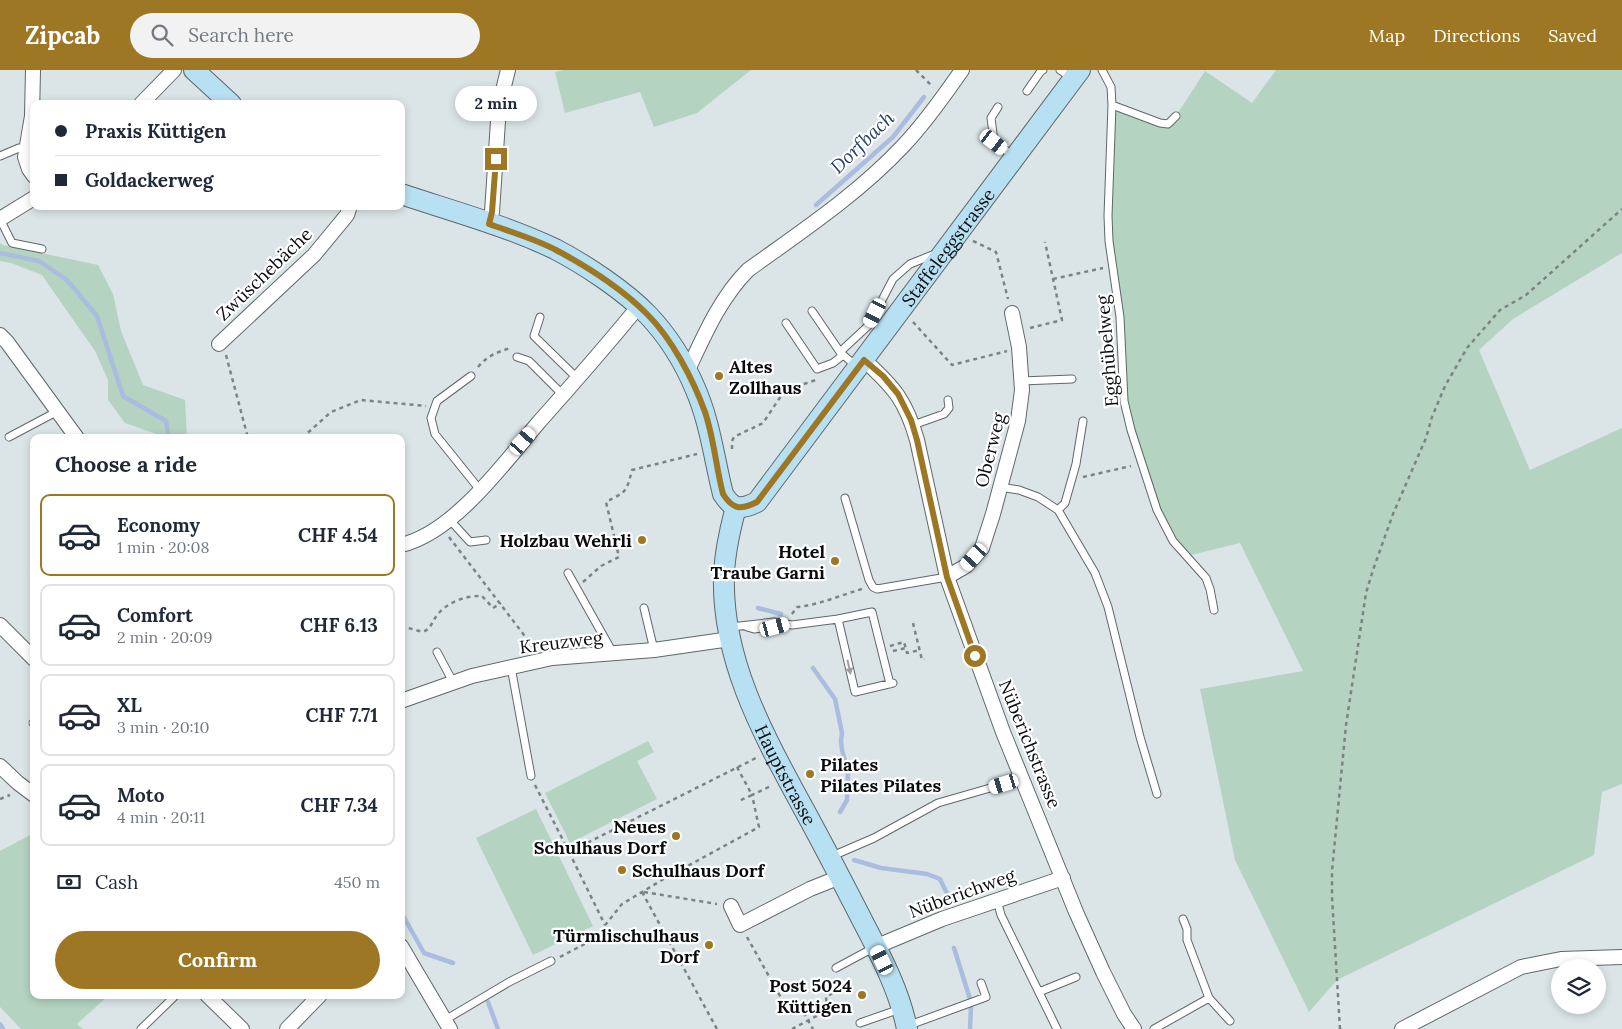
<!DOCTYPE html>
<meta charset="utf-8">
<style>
body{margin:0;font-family:Lora,serif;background:#f2f2f3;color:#1f2937;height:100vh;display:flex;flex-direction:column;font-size:19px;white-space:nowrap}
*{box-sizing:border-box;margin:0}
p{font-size:16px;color:#747a83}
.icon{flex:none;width:28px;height:28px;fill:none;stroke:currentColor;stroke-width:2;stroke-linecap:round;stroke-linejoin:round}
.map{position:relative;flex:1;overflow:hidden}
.panel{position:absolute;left:30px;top:364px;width:375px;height:565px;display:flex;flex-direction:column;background:#fff;border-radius:10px;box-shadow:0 2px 8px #0003}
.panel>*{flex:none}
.top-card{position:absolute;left:30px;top:30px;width:375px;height:110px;border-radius:10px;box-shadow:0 2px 8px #0003;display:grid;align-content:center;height:110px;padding:0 25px;background:#fff}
.tools{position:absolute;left:1551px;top:889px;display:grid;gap:10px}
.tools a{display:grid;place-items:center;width:55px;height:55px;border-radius:50%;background:#fff;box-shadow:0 2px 8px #0003;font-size:25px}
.end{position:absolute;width:22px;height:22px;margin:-11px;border:6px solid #9d7723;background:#fff;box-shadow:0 0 0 2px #fff}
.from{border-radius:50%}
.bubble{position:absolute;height:35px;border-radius:18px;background:#fff;box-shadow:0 2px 8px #0003;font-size:16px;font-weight:800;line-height:35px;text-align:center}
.car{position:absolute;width:15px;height:30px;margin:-15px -8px;border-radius:6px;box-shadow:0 0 4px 1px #0007;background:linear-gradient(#fff 24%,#345 0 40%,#fff 0 76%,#345 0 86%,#fff 0)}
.top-card b{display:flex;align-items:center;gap:18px;height:48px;font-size:19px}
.top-card b+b{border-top:1px solid #e0e1e3}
.top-card i{width:12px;height:12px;background:#1f2937}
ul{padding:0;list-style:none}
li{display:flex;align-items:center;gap:15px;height:82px;margin:0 10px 8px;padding:0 15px;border:2px solid #e0e1e3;border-radius:10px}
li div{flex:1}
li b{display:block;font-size:19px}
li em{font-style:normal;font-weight:800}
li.selected{border-color:#9d7723}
li>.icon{width:45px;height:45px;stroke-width:1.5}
h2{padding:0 25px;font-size:22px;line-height:60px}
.pay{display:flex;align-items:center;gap:12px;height:55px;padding:0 25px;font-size:19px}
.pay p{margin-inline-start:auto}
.button{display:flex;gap:10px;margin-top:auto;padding:10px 25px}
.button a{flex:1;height:58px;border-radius:30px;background:#9d7723;color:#fff;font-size:20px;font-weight:800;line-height:58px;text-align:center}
header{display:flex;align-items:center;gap:30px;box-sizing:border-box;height:70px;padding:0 25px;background:#9d7723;color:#fff}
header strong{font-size:24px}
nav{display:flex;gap:28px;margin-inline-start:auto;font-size:18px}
.search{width:350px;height:45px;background:#f2f2f3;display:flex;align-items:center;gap:12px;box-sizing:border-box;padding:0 18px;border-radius:28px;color:#747a83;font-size:19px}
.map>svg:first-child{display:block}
</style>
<header>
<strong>Zipcab</strong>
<div class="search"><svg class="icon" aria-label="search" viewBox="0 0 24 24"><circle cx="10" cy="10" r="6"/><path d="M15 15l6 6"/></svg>Search here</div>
<nav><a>Map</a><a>Directions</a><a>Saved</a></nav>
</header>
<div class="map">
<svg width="1622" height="959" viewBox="0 0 1622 959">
<rect width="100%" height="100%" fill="#dbe5e7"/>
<!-- green -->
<path fill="#b4d3c1" d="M 564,0 L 751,0 L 697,43 L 654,57 L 640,22 L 565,43 L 555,2 Z
M 1276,0 L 1622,0 L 1622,183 L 1513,249 L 1479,280 L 1530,400 L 1622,358 L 1622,714 L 1602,722 L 1594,785 L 1337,910 L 1309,942 L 1235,790 L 1200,619 L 1303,601 L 1240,473 L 1187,486 L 1173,471 L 1157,440 L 1124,331 L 1121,285 L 1109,171 L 1112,35 L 1168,54 L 1176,46 L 1205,1 L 1252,33 Z
M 0,173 L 3,175 L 98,195 L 113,224 L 121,261 L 143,315 L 185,330 L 187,367 L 157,367 L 156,364 L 125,353 L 108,330 L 108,310 L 95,281 L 42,205 L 11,193 L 0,191 Z
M 648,671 L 654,682 L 637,691 L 657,729 L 570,773 L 545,723 Z
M 536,739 L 593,856 L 533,885 L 476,768 Z
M 34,763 L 34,925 L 104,925 L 107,927 L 77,954 L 83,959 L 21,959 L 0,937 L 0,781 Z"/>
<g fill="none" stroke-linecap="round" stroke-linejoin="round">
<!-- stream -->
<path stroke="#aabce0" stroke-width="4.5" d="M 816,135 L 893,67 L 924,27
M 0,183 L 39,191 L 67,210 L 97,246 L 123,326 L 166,351 L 169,368
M 758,538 L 781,544
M 813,598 L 835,629 L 842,663 L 841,671 L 842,680 L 848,702 L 847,730 L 840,742
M 854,790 L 881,798 L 927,804 L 940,809 L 951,832
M 401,842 L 424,883 L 453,893
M 954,878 L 970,929
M 488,932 L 498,959
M 0,954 L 3,959
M 970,959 L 971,936"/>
<defs>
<path id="lane" d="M 1060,0 L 1072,8
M 1102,0 L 1111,17 L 1112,35 L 1108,146 L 1109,171 L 1120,247 L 1124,331 L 1131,360 L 1157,440 L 1173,471 L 1206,508 L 1210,519 L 1214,540
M 1027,21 L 1041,1 L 1043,0
M 1112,35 L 1160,53 L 1168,54 L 1176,46
M 998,37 L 991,48 L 994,71 L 1014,87
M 0,86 L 19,78 L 26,79
M 0,149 L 12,173 L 42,179
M 812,241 L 840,282 L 857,297
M 540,247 L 534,266 L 578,309
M 786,253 L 817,299 L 833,293 L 843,285
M 840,282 L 869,255 L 893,209 L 910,194 L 935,184
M 517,287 L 529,291 L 563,325
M 471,306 L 437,331 L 431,348 L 435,364 L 480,420
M 1021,311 L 1072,309
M 913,355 L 944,344 L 949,338 L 948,330
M 9,367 L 58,341
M 1000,417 L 1019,420 L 1038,427 L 1058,440 L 1095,503 L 1108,537 L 1140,667 L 1157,724
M 845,428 L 869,510 L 873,517 L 877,519 L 947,507
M 1058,440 L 1065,433 L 1076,394 L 1083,351
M 449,449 L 470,472 L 486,470
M 568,503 L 613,583
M 644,538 L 654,580
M 838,549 L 855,622 L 893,613
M 731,557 L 774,552 L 792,555 L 838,549 L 872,542 L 890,614
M 747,557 L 754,559 L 783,555
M 437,582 L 453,612
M 511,597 L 531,706
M 33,653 L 34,654
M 830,787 L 874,768 L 938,733 L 1004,714 L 1021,706
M 997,830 L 1001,845 L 1057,959
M 1183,849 L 1187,859 L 1187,870 L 1209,928 L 1230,951
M 836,898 L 875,877
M 1039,922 L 1076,907
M 445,950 L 509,912 L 551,891
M 860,953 L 900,939
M 907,956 L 986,927 L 981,913
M 141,959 L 176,925
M 1154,959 L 1209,928"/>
<path id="street" d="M 33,0 L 32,46 L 25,87 L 29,99 L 34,106
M 141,34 L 174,0
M 0,149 L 34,128
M 489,154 L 492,142 L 499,36 L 508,0
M 0,265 L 7,272 L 77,368
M 219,274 L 314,185 L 347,145 L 350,136
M 864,290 C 894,317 906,331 917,370 L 947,507 L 1003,662 L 1076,842 L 1103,902 L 1124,944 L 1134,959
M 687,302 C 704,266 720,228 748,200 C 802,161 858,124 903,76 C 925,53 944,26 962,0
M 401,475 C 454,463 505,392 539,352 C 573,314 606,276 639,236
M 947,507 L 966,496 L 982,478 L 993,444 L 1018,351 L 1022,320 L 1019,277 L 1012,243
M 0,555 L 34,589
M 401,631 L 472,606 L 552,588 L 654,580 L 730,569
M 0,696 L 18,713 L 34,725
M 731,836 L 740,855 L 810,819 L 840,807
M 401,876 L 450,959
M 875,877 L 942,849 L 1063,808
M 207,925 L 242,959
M 287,959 L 320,925
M 1402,959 L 1521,897 L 1561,889 L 1622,887"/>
<g id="secondary">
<path d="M 194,0 L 231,34"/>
<path id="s1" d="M 401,124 C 452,141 507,156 555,179 C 584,194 625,221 648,245 C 667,265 684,292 695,318 C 710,352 714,388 723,424 C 733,440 741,440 757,432 L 1080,0"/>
<path id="s2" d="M 736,437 C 730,459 725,481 724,504 C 721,588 762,662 801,734 C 821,770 840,807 859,844 C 878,881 899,918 907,959"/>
</g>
</defs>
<!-- lane casing -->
<use href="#lane" stroke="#5f6769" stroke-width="9"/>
<!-- street casing -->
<use href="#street" stroke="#5f6769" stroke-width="16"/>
<!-- secondary casing -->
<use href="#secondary" stroke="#5f6769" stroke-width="22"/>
<!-- path -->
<path stroke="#7c8384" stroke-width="2.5" stroke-dasharray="4 4" stroke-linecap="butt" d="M 916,0 L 933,17
M 973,171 L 996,182 L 1008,229
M 1053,209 L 1103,198
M 913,252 L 952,295 L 1007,281
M 1030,258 L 1062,250 L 1045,172
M 226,285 L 248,368
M 478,297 C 487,286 497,282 511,278
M 302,368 L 331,342 L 361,330 L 426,336
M 732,379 L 732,371 L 734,367 L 763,353 L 785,320 L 816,310
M 1083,407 L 1131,396
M 449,467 L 534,578
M 583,512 L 601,496 L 619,487 L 606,432 C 626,421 626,424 632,400 L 697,384
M 792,544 L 797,537 C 819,535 841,525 862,519
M 913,553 L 922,590 L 924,589
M 401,556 L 423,562 C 432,558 432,551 438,544 C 448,532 467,525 482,526 L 493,538 L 501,533
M 890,576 L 904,572 L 907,583 L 920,580
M 893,581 L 906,578
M 737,697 L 752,725 L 739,731
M 535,715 L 569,782 L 758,687
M 0,729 L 10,725
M 569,782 L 605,855
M 642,822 L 717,959
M 644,822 L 717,834
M 747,867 L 790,944 L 802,940 L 813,959
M 560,887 L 594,869 L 622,834 L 662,810 L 759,757 L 752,725 L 771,716 L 772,717
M 792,959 L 824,942 L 827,939 L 826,927 L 840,919 L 838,908
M 1340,959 L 1332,827 L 1332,801 L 1346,655 L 1366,523 L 1373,500 L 1393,444 L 1426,368 L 1432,347 L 1445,316 L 1467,278 L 1500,240 L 1526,225 L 1622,139"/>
<!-- lane -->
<use href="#lane" stroke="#fff" stroke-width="7"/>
<!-- street -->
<use href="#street" stroke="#fff" stroke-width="14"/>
<!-- secondary -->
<use href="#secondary" stroke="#b8e0f3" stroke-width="20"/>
</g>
<!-- one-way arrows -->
<defs><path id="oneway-solid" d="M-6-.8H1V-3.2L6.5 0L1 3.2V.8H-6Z" transform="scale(1.25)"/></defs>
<use fill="#9d9e9e" href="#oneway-solid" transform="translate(849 597) rotate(77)"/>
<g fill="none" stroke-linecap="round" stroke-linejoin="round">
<!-- route -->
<path stroke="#9d7723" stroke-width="6" d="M 496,89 L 492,142 L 489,154 C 511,162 535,169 556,180 C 588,197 621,218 647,244 C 672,269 693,309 705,342 C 714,369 716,397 723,424 C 733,440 741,440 757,432 L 864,290 L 883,306 L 898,324 L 911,350 L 917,370 L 947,507 L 975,586"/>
</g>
<!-- markers -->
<g fill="#9d7723" stroke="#fff" stroke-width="2">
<circle cx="719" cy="306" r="5"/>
<circle cx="642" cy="470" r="5"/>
<circle cx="835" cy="491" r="5"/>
<circle cx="810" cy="704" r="5"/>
<circle cx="676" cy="766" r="5"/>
<circle cx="622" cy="800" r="5"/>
<circle cx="709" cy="875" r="5"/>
<circle cx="862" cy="925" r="5"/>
</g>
<g text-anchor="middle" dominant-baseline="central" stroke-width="4.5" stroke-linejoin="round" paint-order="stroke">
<!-- street labels -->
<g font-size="18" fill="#090c0c" stroke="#fff">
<text stroke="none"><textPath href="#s1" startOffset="834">Staffeleggstrasse</textPath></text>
<text transform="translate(264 204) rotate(-44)">Zwüschebäche</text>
<text transform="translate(1107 281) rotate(-95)">Egghübelweg</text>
<text transform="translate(990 380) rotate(-76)">Oberweg</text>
<text transform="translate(561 572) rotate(-7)">Kreuzweg</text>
<text transform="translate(1030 674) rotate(68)">Nüberichstrasse</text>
<text stroke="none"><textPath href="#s2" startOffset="281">Hauptstrasse</textPath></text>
<text transform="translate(962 823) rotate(-20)">Nüberichweg</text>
</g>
<!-- poi labels -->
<g font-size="18" font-weight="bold" fill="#090c0c" stroke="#fff" text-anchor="end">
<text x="729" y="296" text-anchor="start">Altes<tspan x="729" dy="21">Zollhaus</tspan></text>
<text x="632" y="470">Holzbau Wehrli</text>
<text x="825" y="481">Hotel<tspan x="825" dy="21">Traube Garni</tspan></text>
<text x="820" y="694" text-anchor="start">Pilates<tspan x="820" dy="21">Pilates Pilates</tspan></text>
<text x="666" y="756">Neues<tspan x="666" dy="21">Schulhaus Dorf</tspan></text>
<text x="632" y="800" text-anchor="start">Schulhaus Dorf</text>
<text x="699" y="865">Türmlischulhaus<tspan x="699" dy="21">Dorf</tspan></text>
<text x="852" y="915">Post 5024<tspan x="852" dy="21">Küttigen</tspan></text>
</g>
<!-- water labels -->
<g font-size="19" font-style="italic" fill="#273e6c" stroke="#fff">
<text transform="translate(862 72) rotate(-44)">Dorfbach</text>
</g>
</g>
</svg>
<div class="tools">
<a><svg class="icon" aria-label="layers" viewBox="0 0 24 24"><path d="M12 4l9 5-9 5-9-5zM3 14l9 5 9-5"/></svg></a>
</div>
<i class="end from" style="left:975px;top:586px"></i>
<i class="end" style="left:496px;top:89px"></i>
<div class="bubble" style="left:455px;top:16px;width:82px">2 min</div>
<i class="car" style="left:994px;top:72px;rotate:128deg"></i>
<i class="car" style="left:875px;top:243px;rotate:207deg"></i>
<i class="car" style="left:523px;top:371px;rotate:41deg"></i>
<i class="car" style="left:974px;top:487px;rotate:222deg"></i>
<i class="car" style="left:775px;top:557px;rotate:75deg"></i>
<i class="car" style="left:1004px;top:714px;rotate:253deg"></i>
<i class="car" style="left:882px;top:890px;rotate:334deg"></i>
<div class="top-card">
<b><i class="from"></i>Praxis Küttigen</b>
<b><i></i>Goldackerweg</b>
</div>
<section class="panel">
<h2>Choose a ride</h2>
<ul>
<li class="selected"><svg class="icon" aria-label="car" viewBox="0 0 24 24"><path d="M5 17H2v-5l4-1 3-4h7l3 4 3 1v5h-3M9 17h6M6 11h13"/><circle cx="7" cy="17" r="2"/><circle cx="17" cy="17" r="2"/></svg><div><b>Economy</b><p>1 min · 20:08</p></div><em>CHF 4.54</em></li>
<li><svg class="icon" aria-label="car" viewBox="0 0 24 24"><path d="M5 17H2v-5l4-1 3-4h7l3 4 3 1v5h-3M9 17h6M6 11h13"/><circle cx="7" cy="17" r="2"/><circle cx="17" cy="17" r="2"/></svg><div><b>Comfort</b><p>2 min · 20:09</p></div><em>CHF 6.13</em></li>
<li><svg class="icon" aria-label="car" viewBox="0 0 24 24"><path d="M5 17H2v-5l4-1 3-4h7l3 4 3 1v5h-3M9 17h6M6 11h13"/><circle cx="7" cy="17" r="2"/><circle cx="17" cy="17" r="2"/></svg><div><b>XL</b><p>3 min · 20:10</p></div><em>CHF 7.71</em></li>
<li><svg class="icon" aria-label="car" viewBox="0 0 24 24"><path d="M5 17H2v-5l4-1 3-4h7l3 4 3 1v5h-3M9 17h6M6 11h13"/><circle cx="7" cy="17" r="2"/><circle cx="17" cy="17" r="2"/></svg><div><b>Moto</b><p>4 min · 20:11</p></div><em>CHF 7.34</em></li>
</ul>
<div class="pay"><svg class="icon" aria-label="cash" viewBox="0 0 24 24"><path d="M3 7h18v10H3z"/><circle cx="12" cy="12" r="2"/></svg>Cash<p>450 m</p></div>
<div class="button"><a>Confirm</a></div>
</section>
</div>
